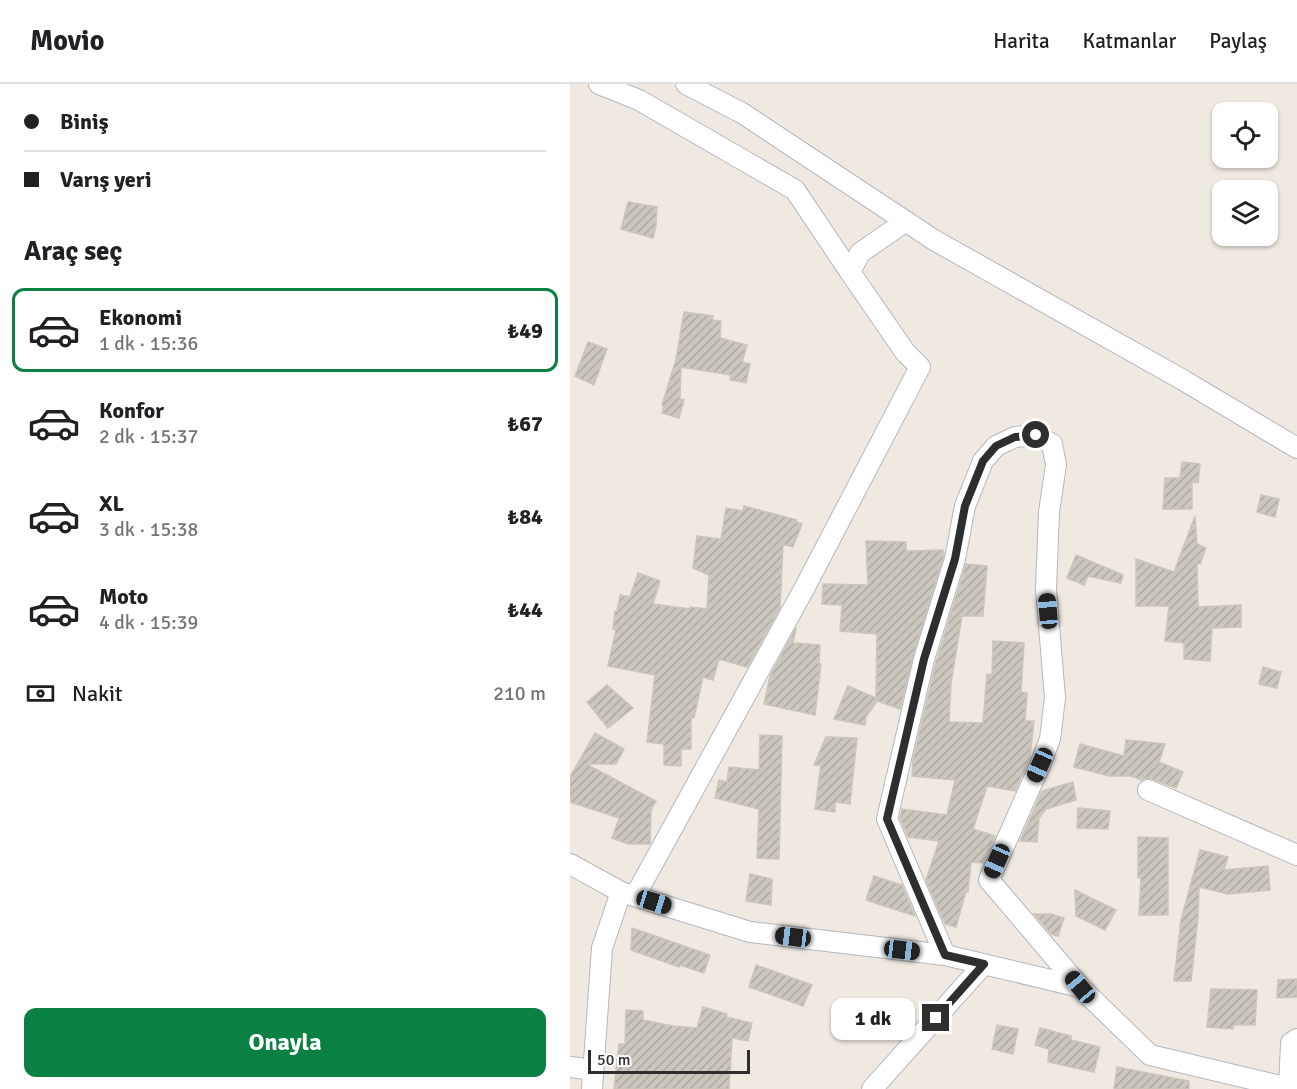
<!DOCTYPE html>
<html lang="tr">
<meta charset="utf-8">
<style>
body{margin:0;font-family:Signika,sans-serif;background:#f2f2f2;color:#202124;height:100vh;display:flex;flex-direction:column;font-size:22px;white-space:nowrap}
*{box-sizing:border-box;margin:0}
p{font-size:20px;color:#757577}
.icon{flex:none;width:33px;height:33px;fill:none;stroke:currentColor;stroke-width:2;stroke-linecap:round;stroke-linejoin:round}
.map{position:relative;flex:1;overflow:hidden}
.sheet{display:flex;flex-direction:column;background:#fff;width:570px}
.sheet>*{flex:none}
.guide{display:grid;align-content:center;height:132px;padding:0 24px;background:#fff}
.fabs{position:absolute;left:642px;top:18px;display:grid;gap:12px}
.fabs a{display:grid;place-items:center;width:66px;height:66px;border-radius:12px;background:#fff;box-shadow:0 2px 4px #0004;font-size:30px}
.scale{position:absolute;left:18px;bottom:15px;width:162px;box-sizing:border-box;padding-left:6px;border:3px solid #2e2e2e;border-top:0;font-size:16px;line-height:21px;white-space:nowrap;color:#2e2e2e;-webkit-text-stroke:4px #fff;paint-order:stroke}
.end{position:absolute;width:27px;height:27px;margin:-14px;border:8px solid #2e2e2e;background:#fff;box-shadow:0 0 0 3px #fff}
.from{border-radius:50%}
.bubble{position:absolute;height:42px;border-radius:12px;background:#fff;box-shadow:0 2px 4px #0004;font-size:20px;font-weight:800;line-height:42px;text-align:center}
.car{position:absolute;width:18px;height:36px;margin:-18px -9px;border-radius:8px;box-shadow:0 0 4px 2px #0007;background:linear-gradient(#222 24%,#8ab4d8 0 40%,#222 0 76%,#8ab4d8 0 86%,#222 0)}
.guide b{display:flex;align-items:center;gap:21px;height:57px;font-size:22px}
.guide b+b{border-top:2px solid #e0e0e0}
.guide i{width:15px;height:15px;background:#202124}
ul{padding:0;list-style:none}
li{display:flex;align-items:center;gap:18px;height:84px;margin:0 12px 9px;padding:0 12px;border:3px solid transparent;border-radius:12px}
li div{flex:1}
li b{display:block;font-size:22px}
li em{font-style:normal;font-weight:800}
li.active{border-color:#0b8043}
li>.icon{width:54px;height:54px;stroke-width:1.5}
h2{padding:0 24px;font-size:27px;line-height:72px}
.pay{display:flex;align-items:center;gap:15px;height:66px;padding:0 24px;font-size:22px}
.pay p{margin-inline-start:auto}
.button{display:flex;gap:12px;margin-top:auto;padding:12px 24px}
.button a{flex:1;height:69px;border-radius:12px;background:#0b8043;color:#fff;font-size:24px;font-weight:800;line-height:69px;text-align:center}
header{display:flex;align-items:center;gap:36px;box-sizing:border-box;height:84px;padding:0 30px;background:#fff;border-bottom:2px solid #e0e0e0}
header strong{font-size:28px}
nav{display:flex;gap:33px;margin-inline-start:auto;font-size:21px}
main{display:flex;flex:1;min-height:0}
.map>svg:first-child{display:block}
</style>
<header>
<strong>Movio</strong>
<nav><a>Harita</a><a>Katmanlar</a><a>Paylaş</a></nav>
</header>
<main>
<section class="sheet">
<div class="guide">
<b><i class="from"></i>Biniş</b>
<b><i></i>Varış yeri</b>
</div>
<h2>Araç seç</h2>
<ul>
<li class="active"><svg class="icon" aria-label="car" viewBox="0 0 24 24"><path d="M5 17H2v-5l4-1 3-4h7l3 4 3 1v5h-3M9 17h6M6 11h13"/><circle cx="7" cy="17" r="2"/><circle cx="17" cy="17" r="2"/></svg><div><b>Ekonomi</b><p>1 dk · 15:36</p></div><em>₺49</em></li>
<li><svg class="icon" aria-label="car" viewBox="0 0 24 24"><path d="M5 17H2v-5l4-1 3-4h7l3 4 3 1v5h-3M9 17h6M6 11h13"/><circle cx="7" cy="17" r="2"/><circle cx="17" cy="17" r="2"/></svg><div><b>Konfor</b><p>2 dk · 15:37</p></div><em>₺67</em></li>
<li><svg class="icon" aria-label="car" viewBox="0 0 24 24"><path d="M5 17H2v-5l4-1 3-4h7l3 4 3 1v5h-3M9 17h6M6 11h13"/><circle cx="7" cy="17" r="2"/><circle cx="17" cy="17" r="2"/></svg><div><b>XL</b><p>3 dk · 15:38</p></div><em>₺84</em></li>
<li><svg class="icon" aria-label="car" viewBox="0 0 24 24"><path d="M5 17H2v-5l4-1 3-4h7l3 4 3 1v5h-3M9 17h6M6 11h13"/><circle cx="7" cy="17" r="2"/><circle cx="17" cy="17" r="2"/></svg><div><b>Moto</b><p>4 dk · 15:39</p></div><em>₺44</em></li>
</ul>
<div class="pay"><svg class="icon" aria-label="cash" viewBox="0 0 24 24"><path d="M3 7h18v10H3z"/><circle cx="12" cy="12" r="2"/></svg>Nakit<p>210 m</p></div>
<div class="button"><a>Onayla</a></div>
</section>
<div class="map">
<svg width="727" height="1005" viewBox="0 0 727 1005">
<defs>
<pattern id="building-hatch" width="6" height="6" patternUnits="userSpaceOnUse" patternTransform="scale(1.5)"><rect width="6" height="6" fill="#cbc7bf"/><path d="M-1 1l2-2M0 6l6-6M5 7l2-2" fill="none" stroke="#afaba4"/></pattern>
</defs>
<rect width="100%" height="100%" fill="#efe9e1"/>
<!-- building -->
<path fill="url(#building-hatch)" stroke="#cbc5ba" stroke-width="1.5" d="M 58,118 L 87,123 L 86,142 L 83,154 L 51,145 Z
M 114,228 L 143,232 L 142,236 L 151,237 L 150,254 L 177,261 L 172,278 L 180,280 L 176,299 L 160,296 L 161,291 L 111,283 L 110,315 L 114,316 L 109,334 L 92,329 L 94,322 L 92,321 L 106,275 Z
M 18,258 L 37,265 L 24,301 L 5,292 Z
M 612,378 L 630,380 L 628,399 L 622,398 L 622,425 L 593,425 L 595,394 L 610,394 Z
M 691,411 L 709,415 L 705,433 L 687,428 Z
M 174,422 L 227,436 L 226,438 L 232,440 L 223,463 L 213,460 L 210,524 L 177,583 L 149,575 L 143,596 L 133,593 L 124,634 L 121,634 L 121,665 L 111,665 L 111,682 L 94,681 L 94,660 L 77,658 L 85,591 L 38,582 L 46,545 L 43,545 L 45,527 L 47,527 L 50,511 L 60,513 L 68,489 L 90,497 L 83,520 L 120,525 L 120,523 L 137,525 L 139,491 L 123,484 L 127,452 L 151,455 L 156,424 L 173,427 Z
M 625,432 L 627,460 L 636,464 L 630,480 L 627,479 L 628,523 L 671,521 L 671,543 L 642,544 L 640,577 L 614,575 L 614,559 L 595,557 L 599,522 L 566,522 L 566,475 L 604,488 Z
M 296,457 L 336,458 L 336,467 L 373,466 L 374,471 L 343,572 L 330,625 L 307,617 L 296,633 L 295,641 L 264,635 L 278,602 L 306,614 L 307,550 L 270,547 L 272,521 L 252,520 L 253,500 L 298,501 Z
M 506,471 L 553,491 L 551,499 L 518,492 L 514,501 L 497,494 Z
M 396,480 L 417,482 L 413,532 L 392,532 L 381,599 L 379,638 L 413,639 L 417,590 L 422,591 L 423,557 L 454,559 L 451,608 L 457,609 L 455,637 L 464,637 L 460,673 L 445,707 L 417,702 L 403,745 L 425,752 L 413,779 L 401,778 L 398,808 L 396,807 L 386,843 L 375,840 L 356,796 L 369,757 L 338,753 L 330,734 L 332,725 L 377,731 L 385,696 L 342,692 L 343,676 L 366,578 Z
M 226,544 L 223,559 L 250,561 L 249,580 L 251,580 L 245,631 L 194,620 L 200,592 Z
M 693,583 L 711,588 L 707,604 L 689,600 Z
M 37,601 L 63,624 L 38,644 L 17,618 Z
M 25,649 L 54,665 L 46,680 L 16,680 L 86,717 L 81,726 L 80,760 L 58,760 L 42,754 L 49,734 L 0,718 L 0,693 Z
M 190,651 L 212,652 L 209,775 L 187,774 L 189,725 L 145,714 L 149,696 L 157,698 L 159,683 L 189,686 Z
M 256,653 L 287,654 L 280,720 L 265,718 L 265,728 L 245,725 L 251,681 L 244,681 Z
M 556,656 L 595,660 L 589,678 L 613,688 L 606,704 L 582,695 L 576,694 L 571,696 L 561,692 L 539,692 L 504,683 L 510,660 L 554,672 Z
M 503,698 L 506,716 L 476,725 L 469,734 L 467,758 L 450,757 L 472,707 Z
M 508,724 L 540,727 L 538,745 L 507,744 Z
M 568,753 L 598,754 L 598,831 L 569,831 L 571,794 L 568,794 Z
M 630,766 L 658,773 L 654,786 L 698,782 L 700,806 L 658,810 L 629,803 L 628,834 L 621,897 L 604,897 L 611,836 Z
M 180,790 L 202,795 L 201,821 L 176,817 Z
M 304,792 L 332,801 L 345,832 L 296,816 Z
M 505,806 L 546,826 L 535,846 L 506,832 Z
M 464,830 L 481,830 L 494,834 L 488,852 L 481,850 Z
M 62,844 L 140,871 L 134,889 L 110,881 L 109,883 L 61,866 Z
M 186,881 L 242,901 L 233,922 L 179,903 Z
M 727,895 L 727,913 L 707,914 L 708,896 Z
M 641,905 L 687,906 L 685,941 L 664,941 L 663,945 L 637,943 Z
M 133,923 L 157,930 L 156,933 L 182,939 L 178,957 L 162,954 L 159,1005 L 44,1005 L 49,960 L 55,960 L 56,926 L 73,927 L 73,936 L 103,942 L 127,944 Z
M 427,941 L 448,945 L 443,970 L 422,965 Z
M 470,944 L 501,952 L 501,956 L 530,963 L 524,988 L 478,978 L 479,965 L 465,961 Z
M 547,983 L 619,997 L 619,1005 L 544,1005 Z"/>
<g fill="none" stroke-linecap="round" stroke-linejoin="round">
<defs>
<path id="street" d="M 29,0 L 69,16 L 225,106 L 280,188
M 116,0 L 172,29 L 364,156 L 613,296 L 727,364
M 578,706 L 727,771
M 0,780 L 51,808 L 180,848 L 375,871 L 510,903 L 580,971 L 723,1005
M 65,812 L 234,505 L 350,283 L 335,268 L 280,188 L 290,169 L 336,137
M 375,871 L 317,735 L 354,575 L 385,475 L 395,422 L 413,377 L 426,362 L 445,353 L 466,351 L 482,360 L 486,381 L 479,428 L 476,505 L 485,614 L 480,655 L 470,681 L 419,796 L 510,903
M 0,983 L 23,986
M 719,1004 L 721,959 L 727,955
M 22,1005 L 32,864 L 51,808
M 302,1005 L 414,880"/>
</defs>
<!-- street casing -->
<use href="#street" stroke="#b4b7c1" stroke-width="22"/>
<!-- street -->
<use href="#street" stroke="#fff" stroke-width="20"/>
</g>
<g fill="none" stroke-linecap="round" stroke-linejoin="round">
<!-- route -->
<path stroke="#2e2e2e" stroke-width="8" d="M 366,934 L 414,880 L 375,871 L 317,735 L 354,575 L 385,475 L 395,422 L 413,377 L 426,362 L 445,353 L 466,351"/>
</g>
</svg>
<div class="fabs">
<a><svg class="icon" aria-label="locate" viewBox="0 0 24 24"><circle cx="12" cy="12" r="6"/><path d="M12 2v4M12 18v4M2 12h4M18 12h4"/></svg></a>
<a><svg class="icon" aria-label="layers" viewBox="0 0 24 24"><path d="M12 4l9 5-9 5-9-5zM3 14l9 5 9-5"/></svg></a>
</div>
<div class="scale">50 m</div>
<i class="end from" style="left:466px;top:351px"></i>
<i class="end" style="left:366px;top:934px"></i>
<div class="bubble" style="left:261px;top:914px;width:84px">1 dk</div>
<i class="car" style="left:478px;top:527px;rotate:355deg"></i>
<i class="car" style="left:470px;top:681px;rotate:204deg"></i>
<i class="car" style="left:427px;top:777px;rotate:204deg"></i>
<i class="car" style="left:84px;top:818px;rotate:107deg"></i>
<i class="car" style="left:223px;top:853px;rotate:277deg"></i>
<i class="car" style="left:332px;top:866px;rotate:97deg"></i>
<i class="car" style="left:510px;top:903px;rotate:320deg"></i>
</div>
</main>
